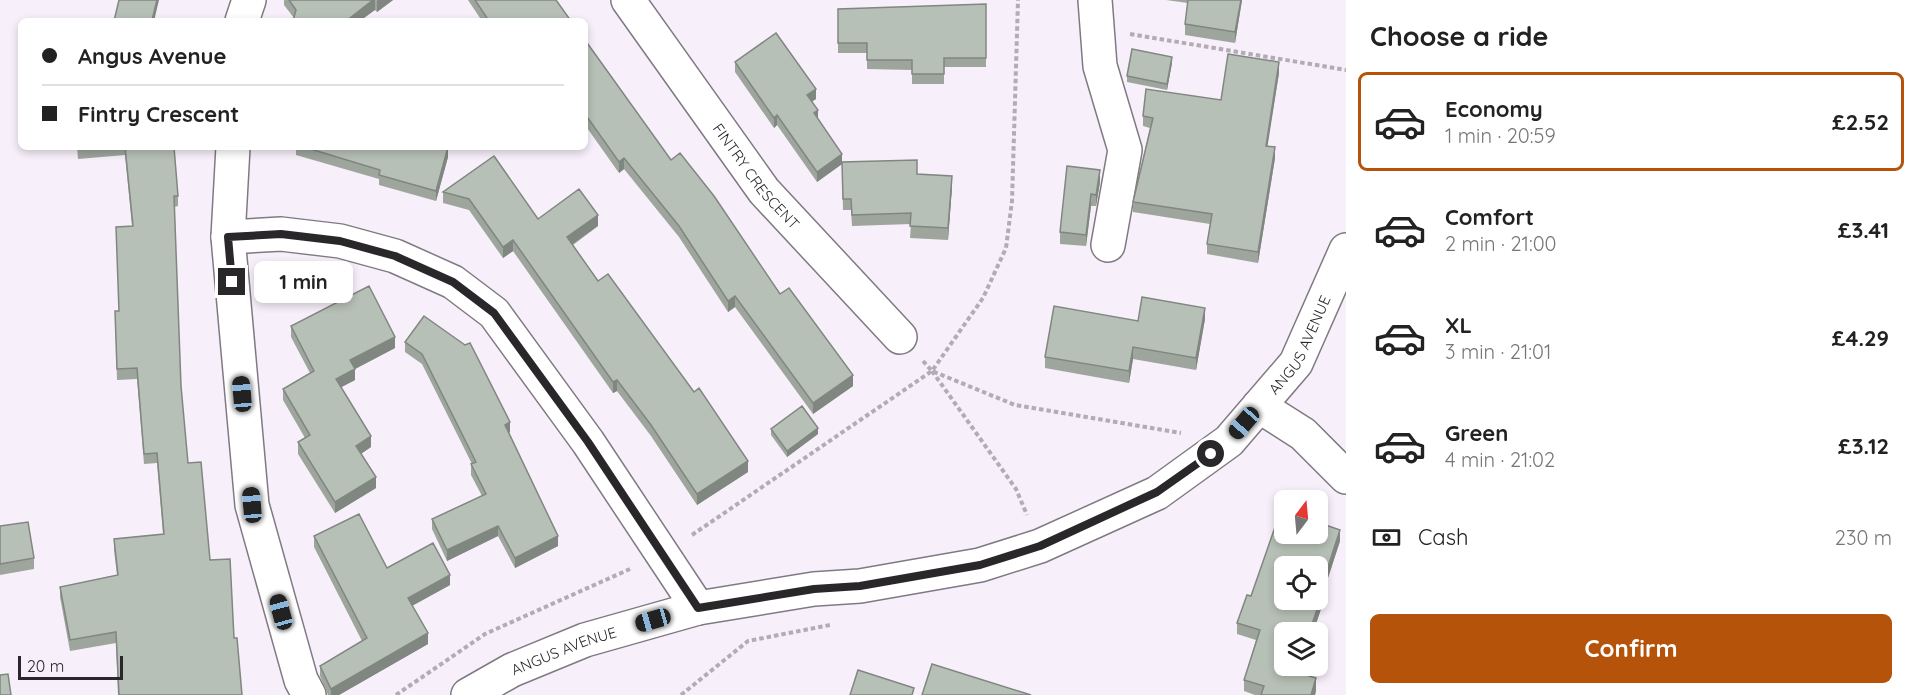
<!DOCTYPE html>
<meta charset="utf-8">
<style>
body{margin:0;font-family:Quicksand,sans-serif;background:#f2f2f2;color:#222;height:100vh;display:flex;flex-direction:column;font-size:22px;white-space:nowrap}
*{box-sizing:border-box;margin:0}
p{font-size:20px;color:#767676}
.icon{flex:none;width:33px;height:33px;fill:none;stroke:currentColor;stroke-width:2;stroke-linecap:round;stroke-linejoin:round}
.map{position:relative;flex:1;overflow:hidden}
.sheet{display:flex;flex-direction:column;background:#fff;width:570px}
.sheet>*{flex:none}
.top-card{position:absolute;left:18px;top:18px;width:570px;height:132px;border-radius:9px;box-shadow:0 3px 9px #0003;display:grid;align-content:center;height:132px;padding:0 24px;background:#fff}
.needle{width:39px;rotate:16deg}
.controls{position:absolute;left:1274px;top:490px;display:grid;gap:12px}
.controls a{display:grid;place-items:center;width:54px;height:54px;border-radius:9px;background:#fff;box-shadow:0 3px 9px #0003;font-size:30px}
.scale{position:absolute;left:18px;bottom:15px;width:105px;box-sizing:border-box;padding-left:6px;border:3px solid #2a272b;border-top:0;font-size:16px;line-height:21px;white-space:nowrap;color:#2a272b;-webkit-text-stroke:4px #f7effa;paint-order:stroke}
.end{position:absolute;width:27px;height:27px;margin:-14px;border:8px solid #2a272b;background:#fff;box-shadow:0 0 0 3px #fff}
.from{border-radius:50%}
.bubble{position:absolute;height:42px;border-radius:9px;background:#fff;box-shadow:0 3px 9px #0003;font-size:20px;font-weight:700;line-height:42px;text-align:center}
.car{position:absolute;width:18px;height:36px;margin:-18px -9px;border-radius:8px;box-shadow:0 0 4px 2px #0007;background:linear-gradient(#222 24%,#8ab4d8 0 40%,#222 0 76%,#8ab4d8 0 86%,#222 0)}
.top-card b{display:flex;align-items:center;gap:21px;height:57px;font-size:22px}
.top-card b+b{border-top:2px solid #e0e0e0}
.top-card i{width:15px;height:15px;background:#222}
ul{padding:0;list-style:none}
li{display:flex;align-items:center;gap:18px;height:99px;margin:0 12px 9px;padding:0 12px;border:3px solid transparent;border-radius:9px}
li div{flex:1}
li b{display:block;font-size:22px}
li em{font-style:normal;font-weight:700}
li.selected{border-color:#b45309}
li>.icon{width:54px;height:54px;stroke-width:1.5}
h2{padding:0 24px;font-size:27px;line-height:72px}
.pay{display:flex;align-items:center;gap:15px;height:66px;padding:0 24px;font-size:22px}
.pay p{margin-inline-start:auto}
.cta{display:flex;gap:12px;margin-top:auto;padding:12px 24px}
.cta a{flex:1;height:69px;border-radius:9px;background:#b45309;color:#fff;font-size:24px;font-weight:700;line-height:69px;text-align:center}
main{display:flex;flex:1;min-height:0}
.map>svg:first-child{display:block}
</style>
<main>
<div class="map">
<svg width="1346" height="695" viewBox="0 0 1346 695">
<rect width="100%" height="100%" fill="#f7effa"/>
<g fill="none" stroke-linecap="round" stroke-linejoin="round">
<defs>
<g id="minor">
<path id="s1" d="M 628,0 L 764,191 L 900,337"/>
<path d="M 1095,0 L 1100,66 L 1125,150 L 1108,245"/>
<path d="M 242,21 L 249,0"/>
<path d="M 233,147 L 228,237 L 252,505 L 301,680 L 309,695"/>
<path d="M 228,237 L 281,234 L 340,241 L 395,256 L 453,282 L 494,313 L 588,442 L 698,608"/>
<path d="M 1259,406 L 1303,434 L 1346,477"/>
<path id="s2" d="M 468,695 L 512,670 L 585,640 L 698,608 L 814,589 L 860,586 L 980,565 L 1040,546 L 1157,493 L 1229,441 L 1296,363 L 1346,250"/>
</g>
</defs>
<!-- minor casing -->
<use href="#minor" stroke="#807983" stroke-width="36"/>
<!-- path -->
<path stroke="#b3acb5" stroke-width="4" stroke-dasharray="4.5 3" stroke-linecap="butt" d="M 1130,34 L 1346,70
M 923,361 L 932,371 L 1015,405 L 1181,433
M 932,371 L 1016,489 L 1027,515
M 692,535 L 932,371 L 983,298 L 1006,248 L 1012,201 L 1018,0
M 396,695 L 485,634 L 630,569
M 681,695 L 748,641 L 830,625"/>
<!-- minor -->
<use href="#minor" stroke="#fff" stroke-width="33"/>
</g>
<!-- wall -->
<path fill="#9da59d" d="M 284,0 L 393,0 L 377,12 L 375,10 L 294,18 L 284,5 Z
M 468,0 L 556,0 L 571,21 L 482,21 Z
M 1166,0 L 1242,0 L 1235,43 L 1185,35 L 1185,24 L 1188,3 Z
M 986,4 L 986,67 L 944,67 L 944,84 L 912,84 L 912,70 L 867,69 L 867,53 L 838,53 L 838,9 Z
M 585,40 L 671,160 L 780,294 L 853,386 L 813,414 L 735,307 L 728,312 L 679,237 L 624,169 L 619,173 L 585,125 Z
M 735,62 L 816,99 L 812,101 L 818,120 L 842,162 L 917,174 L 952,187 L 948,240 L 910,238 L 911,224 L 852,226 L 851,210 L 843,210 L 842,164 L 817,182 L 777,125 L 774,128 L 735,72 Z
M 1172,63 L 1167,90 L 1127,82 L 1127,76 Z
M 1279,73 L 1267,146 L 1275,158 L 1258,263 L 1207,254 L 1207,244 L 1210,224 L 1133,212 L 1133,202 L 1150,128 L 1143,126 L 1143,116 L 1221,100 Z
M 77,147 L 174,147 L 178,196 L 178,206 L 174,207 L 181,386 L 188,463 L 210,560 L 234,638 L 242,695 L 118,695 L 116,643 L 70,651 L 60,597 L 60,587 L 117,575 L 114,550 L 114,539 L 163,534 L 157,463 L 144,464 L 137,379 L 117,380 L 115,311 L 119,311 L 132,226 L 125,155 L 78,159 Z
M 296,147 L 448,147 L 448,157 L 436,201 L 379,185 L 379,179 L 296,155 Z
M 1100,182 L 1096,206 L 1091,206 L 1086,246 L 1060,244 L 1060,232 Z
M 443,192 L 538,219 L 598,226 L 573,245 L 598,281 L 748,472 L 697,505 L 651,436 L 617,391 L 613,393 L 513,251 L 503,258 L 469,210 L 443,203 Z
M 424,316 L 510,432 L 509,433 L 558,546 L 515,568 L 498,536 L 447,561 L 432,529 L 432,519 L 482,496 L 471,475 L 471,464 L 472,464 L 422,364 L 405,352 L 405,342 Z
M 1205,319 L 1196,370 L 1133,359 L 1129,383 L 1045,368 L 1045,357 L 1138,321 Z
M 291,326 L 395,348 L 355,369 L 355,380 L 341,387 L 371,447 L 361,454 L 376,488 L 335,513 L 298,454 L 298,442 L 305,438 L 283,400 L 283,389 L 310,373 L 291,337 Z
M 771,429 L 818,434 L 787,457 L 771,435 Z
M 0,526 L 34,558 L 34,569 L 0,575 Z
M 314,536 L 387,568 L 450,585 L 412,606 L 428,644 L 339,695 L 328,695 L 320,676 L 320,666 L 362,641 L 314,547 Z
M 1340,541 L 1324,590 L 1324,600 L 1299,673 L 1316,690 L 1315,695 L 1255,695 L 1244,691 L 1244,680 L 1256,640 L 1237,634 L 1237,623 L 1251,596 Z"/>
<!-- shaded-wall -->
<path fill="#808680" d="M 157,0 L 159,0 L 154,21 L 152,21 Z
M 373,0 L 375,0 L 375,10 L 360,21 L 346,21 Z
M 378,0 L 393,0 L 377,12 L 377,1 Z
M 1241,0 L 1242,0 L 1235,43 L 1235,32 Z
M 1172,57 L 1172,63 L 1167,90 L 1167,84 Z
M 1279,62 L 1279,73 L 1266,156 L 1266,146 Z
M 816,89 L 816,99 L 807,105 L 807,95 Z
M 818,110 L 818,120 L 814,113 Z
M 777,115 L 777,125 L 774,128 L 774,118 Z
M 448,147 L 448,157 L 436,201 L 436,191 Z
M 1275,147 L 1275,158 L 1258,263 L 1258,252 Z
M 842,154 L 842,164 L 817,182 L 817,172 Z
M 624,158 L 624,169 L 619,173 L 619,162 Z
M 1100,170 L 1100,182 L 1096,206 L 1096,195 Z
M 952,176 L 952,187 L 948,240 L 948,228 Z
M 1091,194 L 1091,206 L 1086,246 L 1086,235 Z
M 598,215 L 598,226 L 567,248 L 567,237 Z
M 513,240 L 513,251 L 503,258 L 503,247 Z
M 735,296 L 735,307 L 728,312 L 728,301 Z
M 1205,308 L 1205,319 L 1196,370 L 1196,358 Z
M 395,337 L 395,348 L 353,370 L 355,369 L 355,380 L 336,390 L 336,379 L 350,360 Z
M 1133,347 L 1133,359 L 1129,383 L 1129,371 Z
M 853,375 L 853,386 L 813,414 L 813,403 Z
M 617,380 L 617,391 L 613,393 L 613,382 Z
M 510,422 L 510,432 L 505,435 L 505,425 Z
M 818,428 L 818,434 L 787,457 L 787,451 Z
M 371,436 L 371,447 L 356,457 L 356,446 Z
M 748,461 L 748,472 L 697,505 L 697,494 Z
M 376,477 L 376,488 L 335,513 L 335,502 Z
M 498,526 L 498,536 L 447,561 L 447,550 Z
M 1340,530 L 1340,541 L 1324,590 L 1324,600 L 1313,633 L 1309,633 L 1321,588 Z
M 558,536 L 558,546 L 515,568 L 515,558 Z
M 450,575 L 450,585 L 408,608 L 408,598 Z
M 428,633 L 428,644 L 339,695 L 331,695 L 331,689 Z
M 1298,666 L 1302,666 L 1296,683 L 1296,672 Z
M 1316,678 L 1316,690 L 1315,695 L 1311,695 Z"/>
<!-- building -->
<path fill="#b7c0b7" stroke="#808680" stroke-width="1.5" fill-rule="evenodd" d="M 119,0 L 157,0 L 152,20 L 174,19 L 174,21 L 114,21 Z
M 289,0 L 373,0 L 346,21 L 293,21 L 296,10 Z
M 475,0 L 556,0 L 571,21 L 489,21 Z
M 1188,0 L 1241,0 L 1235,32 L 1185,24 Z
M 986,4 L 986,58 L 944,58 L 944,74 L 912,74 L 912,60 L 867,60 L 867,43 L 838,43 L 838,9 Z
M 776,33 L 816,89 L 807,95 L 818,110 L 814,113 L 842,154 L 817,172 L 777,115 L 774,118 L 735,62 Z
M 585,40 L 671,160 L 680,153 L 714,196 L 780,294 L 789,288 L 853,375 L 813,403 L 735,296 L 728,301 L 679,226 L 624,158 L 619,162 L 585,114 Z
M 1132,49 L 1172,57 L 1167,84 L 1127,76 Z
M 1228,54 L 1279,62 L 1266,146 L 1275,147 L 1258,252 L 1207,244 L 1212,214 L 1133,202 L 1153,118 L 1143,116 L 1146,89 L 1221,100 Z
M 125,147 L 174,147 L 178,196 L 174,196 L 181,386 L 188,463 L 201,462 L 210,560 L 230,559 L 234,638 L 237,638 L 242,695 L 119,695 L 116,632 L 70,640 L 60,587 L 118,575 L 114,539 L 164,534 L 157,453 L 144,454 L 137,368 L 117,369 L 115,311 L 119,311 L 116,227 L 133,226 Z
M 304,147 L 448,147 L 436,191 L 379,175 L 380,170 Z
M 494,156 L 538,219 L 579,189 L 598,215 L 567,237 L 598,281 L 608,274 L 694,392 L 699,388 L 748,461 L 697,494 L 651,425 L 617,380 L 613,382 L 513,240 L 503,247 L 469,199 L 443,192 Z
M 917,160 L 917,174 L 952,176 L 948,228 L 910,226 L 911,213 L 852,215 L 851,199 L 843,199 L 842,162 Z
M 1067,166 L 1100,170 L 1096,195 L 1091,194 L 1086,235 L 1060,232 Z
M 369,286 L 395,337 L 350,360 L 355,369 L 336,379 L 371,436 L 356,446 L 376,477 L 335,502 L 298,442 L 310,435 L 283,389 L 314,371 L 291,326 Z
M 1142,297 L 1205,308 L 1196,358 L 1133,347 L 1129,371 L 1045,357 L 1054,306 L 1138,321 Z
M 424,316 L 465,345 L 470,343 L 510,422 L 505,425 L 558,536 L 515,558 L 498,526 L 447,550 L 432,519 L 486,494 L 471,464 L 476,462 L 422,354 L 405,342 Z
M 802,406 L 818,428 L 787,451 L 771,429 Z
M 1281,510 L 1284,511 L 1284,534 L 1317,534 L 1317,522 L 1340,530 L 1321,588 L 1324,589 L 1309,633 L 1284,633 L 1284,666 L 1298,666 L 1296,672 L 1316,678 L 1311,695 L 1261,695 L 1264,686 L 1244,680 L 1260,630 L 1237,623 L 1247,595 L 1251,596 ZM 1284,567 L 1317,567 L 1317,600 L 1284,600 Z
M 359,514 L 387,568 L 433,543 L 450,575 L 408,598 L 428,633 L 331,689 L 320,666 L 367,638 L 314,536 Z
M 28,522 L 34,558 L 0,564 L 0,526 Z
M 932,664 L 1031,695 L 922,695 Z
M 858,670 L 914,688 L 912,695 L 850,695 Z
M 8,674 L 11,695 L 0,695 L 0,675 Z"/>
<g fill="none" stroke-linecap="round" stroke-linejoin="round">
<!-- route -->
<path stroke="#2a272b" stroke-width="8" d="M 232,282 L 228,237 L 281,234 L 340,241 L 395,256 L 453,282 L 494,313 L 588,442 L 698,608 L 814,589 L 860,586 L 980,565 L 1040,546 L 1157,492 L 1211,454"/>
</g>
<g text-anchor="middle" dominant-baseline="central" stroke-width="6" stroke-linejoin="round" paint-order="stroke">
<!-- street labels -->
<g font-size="15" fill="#2a272b" stroke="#f7effa">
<text stroke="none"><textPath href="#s1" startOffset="218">FINTRY CRESCENT</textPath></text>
<text stroke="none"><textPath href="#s2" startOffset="933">ANGUS AVENUE</textPath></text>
<text stroke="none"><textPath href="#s2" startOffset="106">ANGUS AVENUE</textPath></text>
</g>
</g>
</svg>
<div class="controls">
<a><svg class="needle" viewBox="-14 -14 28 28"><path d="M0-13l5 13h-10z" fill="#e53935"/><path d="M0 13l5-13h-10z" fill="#767676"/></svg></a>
<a><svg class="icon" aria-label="locate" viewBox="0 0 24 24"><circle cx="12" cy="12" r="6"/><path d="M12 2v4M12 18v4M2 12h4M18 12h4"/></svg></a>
<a><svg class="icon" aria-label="layers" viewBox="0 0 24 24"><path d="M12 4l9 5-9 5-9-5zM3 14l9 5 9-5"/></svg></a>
</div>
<div class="scale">20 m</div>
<i class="end from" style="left:1211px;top:454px"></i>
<i class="end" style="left:232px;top:282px"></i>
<div class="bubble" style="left:254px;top:261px;width:99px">1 min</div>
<i class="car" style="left:242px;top:394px;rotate:355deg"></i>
<i class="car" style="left:1244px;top:423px;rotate:221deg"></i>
<i class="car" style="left:252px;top:505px;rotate:355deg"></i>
<i class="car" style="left:281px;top:612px;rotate:345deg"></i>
<i class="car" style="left:653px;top:620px;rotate:254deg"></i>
<div class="top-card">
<b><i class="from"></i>Angus Avenue</b>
<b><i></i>Fintry Crescent</b>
</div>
</div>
<section class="sheet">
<h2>Choose a ride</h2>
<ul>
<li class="selected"><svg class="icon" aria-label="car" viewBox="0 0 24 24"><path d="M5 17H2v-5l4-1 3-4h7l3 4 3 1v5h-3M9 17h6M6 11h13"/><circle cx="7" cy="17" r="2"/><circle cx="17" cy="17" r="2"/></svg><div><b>Economy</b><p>1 min · 20:59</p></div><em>£2.52</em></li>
<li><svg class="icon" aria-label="car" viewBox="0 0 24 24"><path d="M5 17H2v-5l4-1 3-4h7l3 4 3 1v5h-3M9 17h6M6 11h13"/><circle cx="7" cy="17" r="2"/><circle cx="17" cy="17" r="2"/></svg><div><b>Comfort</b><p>2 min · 21:00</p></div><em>£3.41</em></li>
<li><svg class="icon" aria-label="car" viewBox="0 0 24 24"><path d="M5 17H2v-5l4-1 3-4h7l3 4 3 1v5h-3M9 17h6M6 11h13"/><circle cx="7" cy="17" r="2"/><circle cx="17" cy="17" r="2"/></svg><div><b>XL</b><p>3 min · 21:01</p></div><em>£4.29</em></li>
<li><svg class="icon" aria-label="car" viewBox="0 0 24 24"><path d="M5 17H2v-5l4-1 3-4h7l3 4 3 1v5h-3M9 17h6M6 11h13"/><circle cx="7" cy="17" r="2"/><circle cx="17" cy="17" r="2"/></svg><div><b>Green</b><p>4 min · 21:02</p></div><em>£3.12</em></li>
</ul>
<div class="pay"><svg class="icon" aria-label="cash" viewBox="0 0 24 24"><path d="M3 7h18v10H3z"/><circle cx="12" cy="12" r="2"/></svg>Cash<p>230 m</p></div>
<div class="cta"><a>Confirm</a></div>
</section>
</main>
